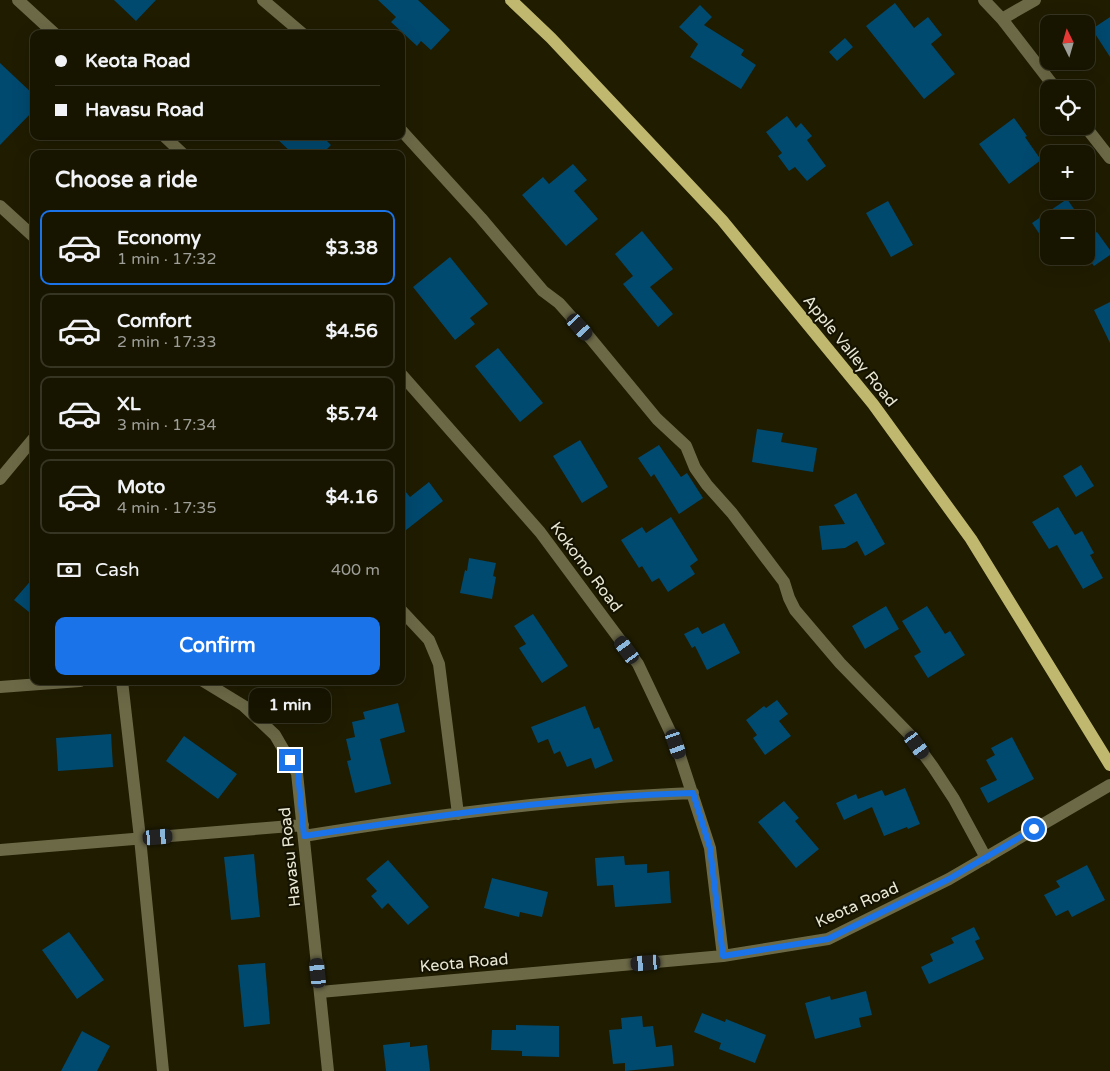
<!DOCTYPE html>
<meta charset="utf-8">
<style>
body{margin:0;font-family:"Varela Round",sans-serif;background:#201e0a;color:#f1f3f6;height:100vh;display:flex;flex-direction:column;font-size:19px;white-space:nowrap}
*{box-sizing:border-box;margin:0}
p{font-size:16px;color:#9e9f99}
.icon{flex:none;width:28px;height:28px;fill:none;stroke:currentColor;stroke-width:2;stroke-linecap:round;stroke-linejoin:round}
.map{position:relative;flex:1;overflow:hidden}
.details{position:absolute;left:30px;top:150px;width:375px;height:535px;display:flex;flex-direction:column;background:#171500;border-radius:10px;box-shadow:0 5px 20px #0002,0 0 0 1px #363422}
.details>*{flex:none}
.guide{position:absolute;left:30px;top:30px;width:375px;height:110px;border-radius:10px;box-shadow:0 5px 20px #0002,0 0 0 1px #363422;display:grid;align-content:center;height:110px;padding:0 25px;background:#171500}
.needle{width:32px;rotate:355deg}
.tools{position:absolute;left:1040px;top:15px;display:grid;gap:10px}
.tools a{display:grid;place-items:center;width:55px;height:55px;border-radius:10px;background:#171500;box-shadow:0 5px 20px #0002,0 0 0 1px #363422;font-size:25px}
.end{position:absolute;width:22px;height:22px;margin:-11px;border:6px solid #1a73e8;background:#fff;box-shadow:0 0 0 2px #fff}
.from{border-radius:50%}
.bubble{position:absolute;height:35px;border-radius:10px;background:#171500;box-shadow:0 5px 20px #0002,0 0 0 1px #363422;font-size:16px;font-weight:700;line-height:35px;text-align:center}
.car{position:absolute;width:15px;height:30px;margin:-15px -8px;border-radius:6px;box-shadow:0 0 4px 1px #0007;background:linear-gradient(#222 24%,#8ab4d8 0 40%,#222 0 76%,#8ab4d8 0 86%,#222 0)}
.guide b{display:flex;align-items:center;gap:18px;height:48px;font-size:19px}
.guide b+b{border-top:1px solid #363422}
.guide i{width:12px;height:12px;background:#f1f3f6}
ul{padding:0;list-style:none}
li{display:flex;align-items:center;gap:15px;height:75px;margin:0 10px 8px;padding:0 15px;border:2px solid #363422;border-radius:10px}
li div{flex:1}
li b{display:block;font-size:19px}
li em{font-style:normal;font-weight:700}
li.on{border-color:#1a73e8}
li>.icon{width:45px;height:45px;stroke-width:1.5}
h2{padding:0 25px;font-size:22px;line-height:60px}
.pay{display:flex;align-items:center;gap:12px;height:55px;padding:0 25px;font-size:19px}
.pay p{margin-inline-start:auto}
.action{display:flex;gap:10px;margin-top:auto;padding:10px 25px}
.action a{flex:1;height:58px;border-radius:10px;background:#1a73e8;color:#fff;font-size:20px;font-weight:700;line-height:58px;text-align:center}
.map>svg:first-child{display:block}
</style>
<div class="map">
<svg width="1110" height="1071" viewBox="0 0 1110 1071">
<rect width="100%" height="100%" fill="#1f1c00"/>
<!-- building -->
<path fill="#00496f" d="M 114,0 L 156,0 L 136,21 Z
M 378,0 L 418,0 L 450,30 L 431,50 L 421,41 L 417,46 L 391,22 L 396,17 Z
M 895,3 L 914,28 L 928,17 L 942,35 L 931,44 L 955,74 L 924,99 L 866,26 Z
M 700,5 L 712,17 L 704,25 L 744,50 L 741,55 L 756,65 L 741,89 L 690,57 L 698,44 L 679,27 Z
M 1110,17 L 1110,57 L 1092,29 Z
M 845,38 L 853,47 L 837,61 L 829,52 Z
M 0,63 L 34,95 L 34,110 L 0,145 Z
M 787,116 L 796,128 L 801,123 L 812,136 L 807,140 L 826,166 L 807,181 L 795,167 L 789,171 L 778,156 L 782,153 L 766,132 Z
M 1014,118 L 1027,136 L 1025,137 L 1041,160 L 1009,184 L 979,144 Z
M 274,136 L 322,136 L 331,145 L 322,154 L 293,154 Z
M 573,164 L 587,180 L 574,191 L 598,219 L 566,246 L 522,195 L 543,177 L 549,184 Z
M 1067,199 L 1081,219 L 1049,219 L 1049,248 L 1032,223 Z
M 888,201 L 913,245 L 891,257 L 866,213 Z
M 642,231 L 673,269 L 650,287 L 673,314 L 658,327 L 623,284 L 633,276 L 615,254 Z
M 1097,232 L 1110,250 L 1110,255 L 1094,266 L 1086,255 L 1086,239 Z
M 450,257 L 488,304 L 470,318 L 475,324 L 455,340 L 413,287 Z
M 1110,302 L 1110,343 L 1094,310 Z
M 498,348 L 543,403 L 520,422 L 475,366 Z
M 757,429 L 783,433 L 781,442 L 817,448 L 813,472 L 752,462 Z
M 580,440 L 608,487 L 582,503 L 553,456 Z
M 659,445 L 681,477 L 687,473 L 703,498 L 679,514 L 654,474 L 651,477 L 638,458 Z
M 1081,465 L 1094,486 L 1076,497 L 1063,476 Z
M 429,482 L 443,501 L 401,534 L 401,486 L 410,497 Z
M 856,493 L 885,544 L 865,556 L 857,541 L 845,548 L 822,550 L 819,526 L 845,524 L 834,505 Z
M 1058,507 L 1075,535 L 1082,531 L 1094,553 L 1090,555 L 1103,578 L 1083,589 L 1057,545 L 1049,549 L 1032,522 Z
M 671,517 L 698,560 L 690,566 L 695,574 L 668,592 L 659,578 L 652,582 L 642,566 L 639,568 L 621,540 L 642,527 L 646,533 Z
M 469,558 L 496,563 L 493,576 L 496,577 L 492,599 L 460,593 L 465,570 L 467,571 Z
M 34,577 L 34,616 L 14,600 Z
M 886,606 L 899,629 L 865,649 L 852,626 Z
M 927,606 L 945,634 L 950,631 L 965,655 L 928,678 L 914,656 L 921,652 L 902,621 Z
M 533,614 L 568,666 L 542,683 L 519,648 L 526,644 L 514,626 Z
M 724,623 L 740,653 L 707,670 L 695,646 L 692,648 L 684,634 L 698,627 L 702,634 Z
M 777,700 L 788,714 L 779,721 L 791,736 L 765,755 L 753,738 L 757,735 L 746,720 L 764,706 L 766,708 Z
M 398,703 L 405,732 L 380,739 L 391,784 L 355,793 L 347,761 L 351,760 L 346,739 L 355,737 L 352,722 L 365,719 L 363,712 Z
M 585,706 L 594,729 L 599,727 L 613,761 L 595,769 L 591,758 L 567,767 L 560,751 L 554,754 L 548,739 L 538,743 L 531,727 Z
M 111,734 L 113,767 L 58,771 L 56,738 Z
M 184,736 L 237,774 L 218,799 L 166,761 Z
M 1012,737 L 1034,779 L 988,803 L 980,788 L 997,780 L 986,760 L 995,755 L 991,748 Z
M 905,788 L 920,824 L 908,829 L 907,827 L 884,836 L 872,807 L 844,820 L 836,803 L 856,794 L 858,799 L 882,790 L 885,796 Z
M 784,801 L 799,818 L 795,821 L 819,849 L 796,868 L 758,822 Z
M 254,854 L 260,917 L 231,920 L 224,857 Z
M 624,856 L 625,865 L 647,864 L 647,873 L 669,871 L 671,903 L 615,907 L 613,885 L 597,886 L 595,858 Z
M 388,860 L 429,907 L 408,925 L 388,903 L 382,909 L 371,896 L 377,891 L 366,879 Z
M 1087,865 L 1105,900 L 1072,917 L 1068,910 L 1056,916 L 1044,895 L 1060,887 L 1056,881 Z
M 492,878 L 548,892 L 542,917 L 520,912 L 519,917 L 484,908 Z
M 974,927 L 980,939 L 975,941 L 984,959 L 929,984 L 921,967 L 933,961 L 930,954 L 954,943 L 951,938 Z
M 69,932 L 104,980 L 77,999 L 42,950 Z
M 265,963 L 270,1024 L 244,1027 L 238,965 Z
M 866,991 L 872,1015 L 859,1018 L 861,1027 L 815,1039 L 805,1003 L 830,996 L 831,1000 Z
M 702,1013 L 725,1022 L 726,1019 L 766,1035 L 755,1063 L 719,1049 L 721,1043 L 694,1032 Z
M 642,1016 L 643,1027 L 653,1026 L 656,1047 L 672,1045 L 674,1066 L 625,1071 L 625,1063 L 613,1064 L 609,1030 L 622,1029 L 621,1018 Z
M 516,1025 L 559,1026 L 559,1057 L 522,1056 L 522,1051 L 491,1050 L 492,1030 L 516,1030 Z
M 82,1031 L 110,1046 L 97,1071 L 61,1071 Z
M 410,1042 L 410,1047 L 427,1045 L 430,1071 L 386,1071 L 383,1045 Z"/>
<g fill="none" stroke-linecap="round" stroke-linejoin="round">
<!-- minor -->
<path stroke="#6c6947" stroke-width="12" d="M 18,0 L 55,34
M 263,0 L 303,34
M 984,0 L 1002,19 L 1056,89
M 1002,19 L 1035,0
M 1085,126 L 1110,158
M 401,130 L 481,218 L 543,291 L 559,303 L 591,339 L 657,419 L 686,446 L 695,468 L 707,485 L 732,513 L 784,582 L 789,598 L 795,610 L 840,663 L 909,734 L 933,767 L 954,799 L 986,858
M 164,136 L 183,154
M 0,206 L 34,237
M 401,374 L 540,532 L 638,664 L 676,744 L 710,848 L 723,956
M 0,479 L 34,438
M 401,610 L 429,640 L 439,664 L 458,814
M 122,681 L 140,838 L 163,1071
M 203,681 L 244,706 L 275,735 L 297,773 L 328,1071
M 0,687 L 80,681
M 304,836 C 432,815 563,798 693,793
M 0,850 L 303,825
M 320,992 L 723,956 L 828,939 L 949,879 L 1110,785"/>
<!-- major -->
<path stroke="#c0b86f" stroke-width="12" d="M 511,0 L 551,38 L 722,220 L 873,404 L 971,539 L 1110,765"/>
</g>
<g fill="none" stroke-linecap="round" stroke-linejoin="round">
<!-- route -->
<path stroke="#1a73e8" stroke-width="6" d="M 290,760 L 298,773 L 304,836 C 433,816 563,797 693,793 L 710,848 L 723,956 L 828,939 L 949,879 L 1034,829"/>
</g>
<g text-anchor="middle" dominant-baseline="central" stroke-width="4.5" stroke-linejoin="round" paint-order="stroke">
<!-- street labels -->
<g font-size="16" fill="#e9e7d5" stroke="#151300">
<text transform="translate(850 351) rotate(51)">Apple Valley Road</text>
<text transform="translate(586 567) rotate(53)">Kokomo Road</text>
<text transform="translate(290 857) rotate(-96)">Havasu Road</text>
<text transform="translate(857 905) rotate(-24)">Keota Road</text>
<text transform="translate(464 963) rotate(-5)">Keota Road</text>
</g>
</g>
</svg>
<div class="tools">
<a><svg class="needle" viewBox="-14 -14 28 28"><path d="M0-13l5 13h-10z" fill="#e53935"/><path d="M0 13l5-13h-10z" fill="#9e9f99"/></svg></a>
<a><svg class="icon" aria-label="locate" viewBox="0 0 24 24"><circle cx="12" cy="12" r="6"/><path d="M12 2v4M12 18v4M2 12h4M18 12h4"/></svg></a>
<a>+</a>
<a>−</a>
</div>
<i class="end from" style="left:1034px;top:829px"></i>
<i class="end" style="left:290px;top:760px"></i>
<div class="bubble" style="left:249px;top:688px;width:82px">1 min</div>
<i class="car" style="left:580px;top:327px;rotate:138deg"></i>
<i class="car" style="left:627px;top:650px;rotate:324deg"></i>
<i class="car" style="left:676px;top:744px;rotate:161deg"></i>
<i class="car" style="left:917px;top:745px;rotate:144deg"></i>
<i class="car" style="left:158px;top:837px;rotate:85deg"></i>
<i class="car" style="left:646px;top:963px;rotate:265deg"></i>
<i class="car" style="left:318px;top:973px;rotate:354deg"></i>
<div class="guide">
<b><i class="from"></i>Keota Road</b>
<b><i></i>Havasu Road</b>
</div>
<section class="details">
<h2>Choose a ride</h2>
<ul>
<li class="on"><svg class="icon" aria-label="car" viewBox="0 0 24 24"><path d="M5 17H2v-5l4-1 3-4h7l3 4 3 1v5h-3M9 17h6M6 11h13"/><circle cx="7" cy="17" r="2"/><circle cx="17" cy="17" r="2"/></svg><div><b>Economy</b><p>1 min · 17:32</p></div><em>$3.38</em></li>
<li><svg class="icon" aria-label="car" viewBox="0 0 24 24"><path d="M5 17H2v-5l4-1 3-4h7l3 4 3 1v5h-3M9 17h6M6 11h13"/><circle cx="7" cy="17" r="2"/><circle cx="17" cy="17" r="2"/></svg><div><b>Comfort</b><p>2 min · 17:33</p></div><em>$4.56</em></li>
<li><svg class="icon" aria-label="car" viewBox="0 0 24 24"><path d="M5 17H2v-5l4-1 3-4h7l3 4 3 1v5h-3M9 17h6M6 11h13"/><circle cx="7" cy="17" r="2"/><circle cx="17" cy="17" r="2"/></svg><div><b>XL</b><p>3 min · 17:34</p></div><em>$5.74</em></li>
<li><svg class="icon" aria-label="car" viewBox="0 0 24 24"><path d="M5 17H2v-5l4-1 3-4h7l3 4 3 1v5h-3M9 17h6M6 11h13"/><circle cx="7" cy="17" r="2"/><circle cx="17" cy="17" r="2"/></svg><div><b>Moto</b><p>4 min · 17:35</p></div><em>$4.16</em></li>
</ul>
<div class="pay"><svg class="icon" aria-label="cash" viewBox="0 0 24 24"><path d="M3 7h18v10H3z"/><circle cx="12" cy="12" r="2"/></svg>Cash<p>400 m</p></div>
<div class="action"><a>Confirm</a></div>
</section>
</div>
